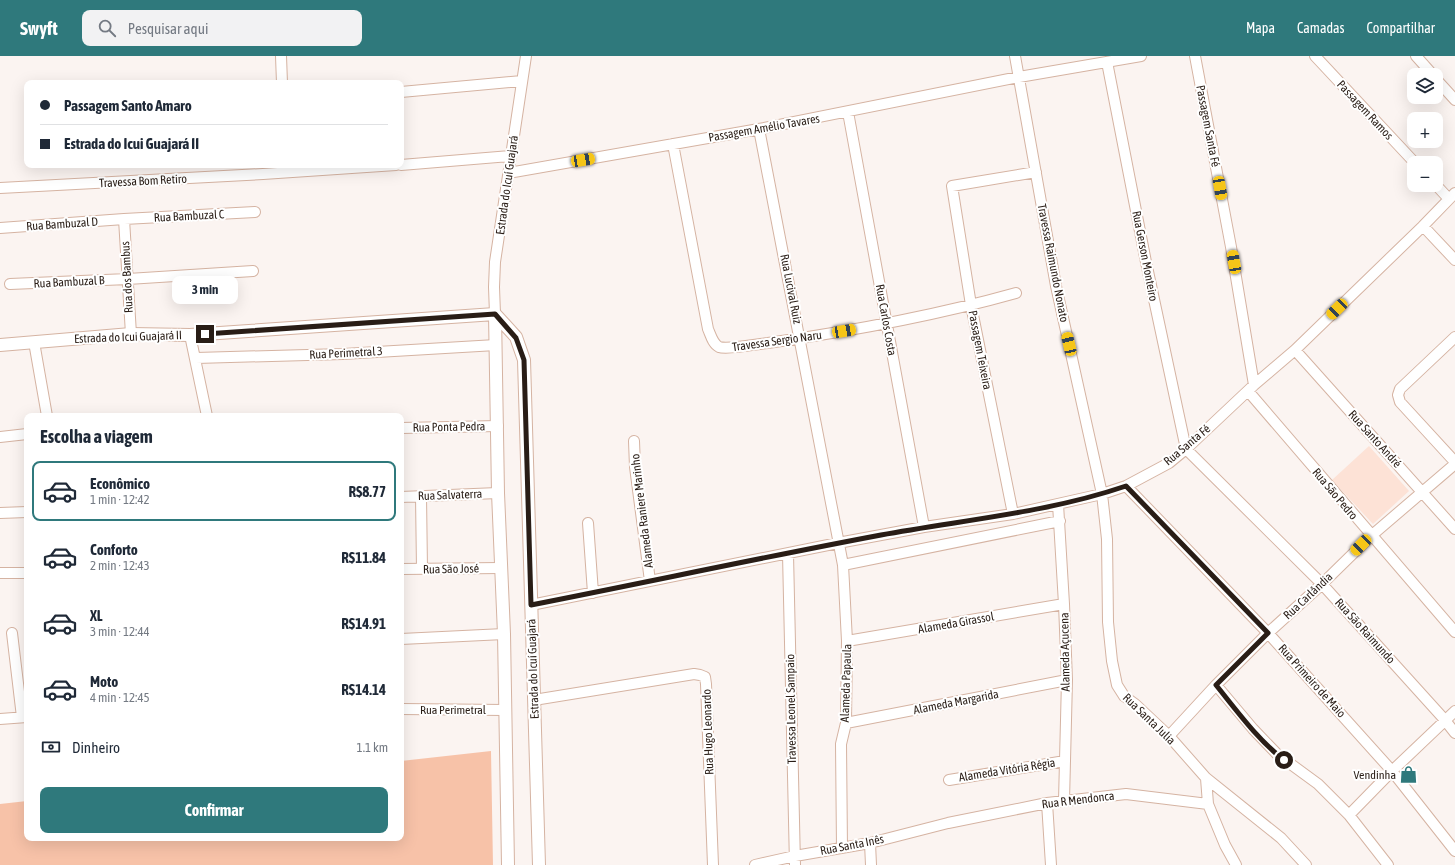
<!DOCTYPE html>
<html lang="pt">
<meta charset="utf-8">
<style>
body{margin:0;font-family:"Asap Condensed",sans-serif;background:#f2f2f3;color:#1f2937;height:100vh;display:flex;flex-direction:column;font-size:15px;white-space:nowrap}
*{box-sizing:border-box;margin:0}
p{font-size:13px;color:#747a83}
.icon{flex:none;width:22px;height:22px;fill:none;stroke:currentColor;stroke-width:2;stroke-linecap:round;stroke-linejoin:round}
.map{position:relative;flex:1;overflow:hidden}
.drawer{position:absolute;left:24px;top:357px;width:380px;height:428px;display:flex;flex-direction:column;background:#fff;border-radius:8px;box-shadow:0 4px 16px #0002}
.drawer>*{flex:none}
.banner{position:absolute;left:24px;top:24px;width:380px;height:88px;border-radius:8px;box-shadow:0 4px 16px #0002;display:grid;align-content:center;height:88px;padding:0 16px;background:#fff}
.buttons{position:absolute;left:1407px;top:12px;display:grid;gap:8px}
.buttons a{display:grid;place-items:center;width:36px;height:36px;border-radius:8px;background:#fff;box-shadow:0 4px 16px #0002;font-size:20px}
.end{position:absolute;width:18px;height:18px;margin:-9px;border:5px solid #291d16;background:#fff;box-shadow:0 0 0 2px #fff}
.from{border-radius:50%}
.bubble{position:absolute;height:28px;border-radius:8px;background:#fff;box-shadow:0 4px 16px #0002;font-size:13px;font-weight:700;line-height:28px;text-align:center}
.car{position:absolute;width:12px;height:24px;margin:-12px -6px;border-radius:5px;box-shadow:0 0 3px 1px #0007;background:linear-gradient(#f5c518 24%,#345 0 40%,#f5c518 0 76%,#345 0 86%,#f5c518 0)}
.banner b{display:flex;align-items:center;gap:14px;height:38px;font-size:15px}
.banner b+b{border-top:1px solid #e0e1e3}
.banner i{width:10px;height:10px;background:#1f2937}
ul{padding:0;list-style:none}
li{display:flex;align-items:center;gap:12px;height:60px;margin:0 8px 6px;padding:0 8px;border:2px solid transparent;border-radius:8px}
li div{flex:1}
li b{display:block;font-size:15px}
li em{font-style:normal;font-weight:700}
li.current{border-color:#2f797c}
li>.icon{width:36px;height:36px;stroke-width:1.5}
h2{padding:0 16px;font-size:18px;line-height:48px}
.pay{display:flex;align-items:center;gap:10px;height:44px;padding:0 16px;font-size:15px}
.pay p{margin-inline-start:auto}
.action{display:flex;gap:8px;margin-top:auto;padding:8px 16px}
.action a{flex:1;height:46px;border-radius:8px;background:#2f797c;color:#fff;font-size:16px;font-weight:700;line-height:46px;text-align:center}
header{display:flex;align-items:center;gap:24px;box-sizing:border-box;height:56px;padding:0 20px;background:#2f797c;color:#fff}
header strong{font-size:19px}
nav{display:flex;gap:22px;margin-inline-start:auto;font-size:14px}
.search{width:280px;height:36px;background:#f2f2f3;display:flex;align-items:center;gap:10px;box-sizing:border-box;padding:0 14px;border-radius:8px;color:#747a83;font-size:15px}
.map>svg:first-child{display:block}
</style>
<header>
<strong>Swyft</strong>
<div class="search"><svg class="icon" aria-label="search" viewBox="0 0 24 24"><circle cx="10" cy="10" r="6"/><path d="M15 15l6 6"/></svg>Pesquisar aqui</div>
<nav><a>Mapa</a><a>Camadas</a><a>Compartilhar</a></nav>
</header>
<div class="map">
<svg width="1455" height="809" viewBox="0 0 1455 809">
<rect width="100%" height="100%" fill="#fbf4f1"/>
<!-- built -->
<path fill="#fde2d6" d="M 1369,390 L 1409,435 L 1373,468 L 1332,424 Z"/>
<!-- green -->
<path fill="#f7c2a8" d="M 491,695 L 493,809 L 0,809 L 0,748 L 27,745 L 27,782 L 401,782 L 401,705 Z"/>
<g fill="none" stroke-linecap="round" stroke-linejoin="round">
<defs>
<path id="minor" d="M 281,0 L 282,27
M 1015,0 L 1056,230 L 1102,438 L 1107,483 L 1108,566 L 1112,605 L 1117,629 L 1124,640 L 1135,648 L 1169,680 L 1206,722 L 1281,782 L 1306,809
M 1195,0 L 1231,191 L 1254,329
M 1315,0 L 1415,107
M 1416,0 L 1433,19
M 1107,6 L 1146,206 L 1186,393 L 1322,528 L 1444,663 L 1455,677
M 1436,23 L 1455,44
M 401,36 L 522,25
M 848,56 L 924,471
M 759,73 L 843,509 L 847,585 L 846,667 L 841,688 L 842,792
M 673,88 L 708,273 C 711,280 713,288 719,291 C 728,294 757,288 768,287 C 852,275 934,260 1016,237
M 401,109 L 511,100
M 508,117 L 759,73 L 1019,21 L 1141,0
M 1436,129 L 1449,143
M 0,132 L 263,118 L 396,109
M 124,163 L 131,278
M 1423,170 L 1455,204
M 0,172 L 124,163 L 255,156
M 10,228 L 128,223 L 253,215
M 495,258 L 494,231 L 495,206 L 526,0
M 190,279 L 207,360
M 1455,281 L 1400,333 L 1398,339 L 1400,346 L 1455,406
M 34,286 L 47,360
M 1295,294 L 1455,473
M 196,302 L 343,298 L 496,289
M 1248,335 L 1455,576
M 401,372 L 498,370
M 0,381 L 27,378
M 634,385 L 635,411 L 650,525
M 1126,430 L 1268,577 L 1392,715 L 1455,795
M 421,440 L 422,513
M 401,441 L 498,437
M 1058,448 L 1064,548 L 1067,624 L 1064,745
M 0,457 L 27,456
M 1013,458 L 971,249 L 952,130 L 1036,116
M 588,467 L 593,537
M 788,498 L 795,809
M 843,509 L 1060,465
M 401,513 L 501,512
M 0,517 L 27,517
M 531,549 L 838,487 L 924,471 L 1013,458 L 1102,438 L 1126,430 L 1169,407 L 1186,393 L 1254,329 L 1295,294 L 1423,170 L 1455,137
M 12,577 L 22,661
M 401,583 L 504,578
M 847,585 L 1064,548
M 1216,629 L 1253,673 L 1277,698 L 1318,728 L 1349,759 L 1388,809
M 534,644 L 694,618 L 700,619 L 705,621 L 706,628 L 713,809
M 401,653 L 505,654
M 0,663 L 27,661
M 846,667 L 1067,624
M 1169,680 L 1216,629 L 1268,577 L 1322,528 L 1371,480 L 1455,408
M 1206,722 L 1208,748 L 1225,789 L 1236,809
M 949,724 L 1065,705
M 1047,747 L 1051,809
M 1349,759 L 1392,715 L 1455,655
M 870,787 L 871,809
M 755,809 L 795,800 L 870,787 L 948,767 L 1047,747 L 1126,738 L 1208,748"/>
<path id="major" d="M 495,258 L 516,281 L 524,304 L 539,809
M 495,258 L 498,437 L 504,578 L 508,809
M 0,289 L 131,278 L 190,279 L 495,258"/>
</defs>
<!-- minor casing -->
<use href="#minor" stroke="#d5b3a2" stroke-width="12"/>
<!-- major casing -->
<use href="#major" stroke="#d5b3a2" stroke-width="14"/>
<!-- minor -->
<use href="#minor" stroke="#fff" stroke-width="10"/>
<!-- major -->
<use href="#major" stroke="#fff" stroke-width="12"/>
</g>
<g fill="none" stroke-linecap="round" stroke-linejoin="round">
<!-- route -->
<path stroke="#291d16" stroke-width="5" d="M 205,278 L 495,258 L 516,282 L 524,304 L 531,549 C 648,526 764,501 881,479 C 962,464 1047,457 1126,430 L 1268,577 L 1216,629 C 1237,655 1258,684 1284,704"/>
</g>
<!-- icons -->
<defs>
<symbol id="shop-bare" viewBox="-9 -9 18 18"><path d="M-5-2.5h2.3a2.7 3.5 0 0 1 5.4 0H5L5.5 6h-11ZM-1.5-2.5h3a1.5 2.3 0 0 0-3 0Z" fill="#2f797c" stroke="#fff" stroke-width="2.5" paint-order="stroke"/></symbol>
</defs>
<g fill-rule="evenodd">
<use href="#shop-bare" x="1396" y="706" width="25" height="25"/>
</g>
<g text-anchor="middle" dominant-baseline="central" stroke-width="4" stroke-linejoin="round" paint-order="stroke">
<!-- street labels -->
<g font-size="12" fill="#291d16" stroke="#fff">
<text transform="translate(1365 54) rotate(47)">Passagem Ramos</text>
<text transform="translate(1208 70) rotate(79)">Passagem Santa Fé</text>
<text transform="translate(764 72) rotate(-10)">Passagem Amélio Tavares</text>
<text transform="translate(143 125) rotate(-3)">Travessa Bom Retiro</text>
<text transform="translate(507 129) rotate(-82)">Estrada do Icuí Guajará</text>
<text transform="translate(189 160) rotate(-3)">Rua Bambuzal C</text>
<text transform="translate(62 168) rotate(-4)">Rua Bambuzal D</text>
<text transform="translate(1145 200) rotate(79)">Rua Gerson Monteiro</text>
<text transform="translate(1053 207) rotate(79)">Travessa Raimundo Nonato</text>
<text transform="translate(127 221) rotate(-93)">Rua dos Bambus</text>
<text transform="translate(69 226) rotate(-3)">Rua Bambuzal B</text>
<text transform="translate(791 233) rotate(79)">Rua Lucival Ruiz</text>
<text transform="translate(886 264) rotate(80)">Rua Carlos Costa</text>
<text transform="translate(128 281) rotate(-2)">Estrada do Icui Guajará II</text>
<text transform="translate(777 285) rotate(-8)">Travessa Sergio Naru</text>
<text transform="translate(980 294) rotate(79)">Passagem Teixeira</text>
<text transform="translate(346 297) rotate(-3)">Rua Perimetral 3</text>
<text transform="translate(449 371) rotate(-1)">Rua Ponta Pedra</text>
<text transform="translate(1375 383) rotate(48)">Rua Santo André</text>
<text transform="translate(1187 389) rotate(-40)">Rua Santa Fé</text>
<text transform="translate(1335 438) rotate(50)">Rua São Pedro</text>
<text transform="translate(450 439) rotate(-2)">Rua Salvaterra</text>
<text transform="translate(642 455) rotate(-97)">Alameda Raniere Marinho</text>
<text transform="translate(451 513) rotate(-1)">Rua São José</text>
<text transform="translate(1308 540) rotate(-43)">Rua Carlândia</text>
<text transform="translate(956 567) rotate(-10)">Alameda Girassol</text>
<text transform="translate(1365 575) rotate(48)">Rua São Raimundo</text>
<text transform="translate(1065 596) rotate(-91)">Alameda Açucena</text>
<text transform="translate(533 613) rotate(-92)">Estrada do Icuí Guajará</text>
<text transform="translate(1312 625) rotate(48)">Rua Primeiro de Maio</text>
<text transform="translate(846 627) rotate(-88)">Alameda Papaula</text>
<text transform="translate(956 646) rotate(-11)">Alameda Margarida</text>
<text transform="translate(791 653) rotate(-91)">Travessa Leonel Sampaio</text>
<text x="453" y="654">Rua Perimetral</text>
<text transform="translate(1149 663) rotate(44)">Rua Santa Julia</text>
<text transform="translate(708 676) rotate(-92)">Rua Hugo Leonardo</text>
<text transform="translate(1007 714) rotate(-9)">Alameda Vitória Régia</text>
<text transform="translate(1078 744) rotate(-7)">Rua R Mendonca</text>
<text transform="translate(852 789) rotate(-11)">Rua Santa Inês</text>
</g>
<!-- poi labels -->
<g font-size="12" fill="#291d16" stroke="#fff" text-anchor="end">
<text x="1396" y="719">Vendinha</text>
</g>
</g>
</svg>
<div class="buttons">
<a><svg class="icon" aria-label="layers" viewBox="0 0 24 24"><path d="M12 4l9 5-9 5-9-5zM3 14l9 5 9-5"/></svg></a>
<a>+</a>
<a>−</a>
</div>
<i class="end from" style="left:1284px;top:704px"></i>
<i class="end" style="left:205px;top:278px"></i>
<div class="bubble" style="left:172px;top:220px;width:66px">3 min</div>
<i class="car" style="left:583px;top:104px;rotate:80deg"></i>
<i class="car" style="left:1220px;top:132px;rotate:170deg"></i>
<i class="car" style="left:1234px;top:206px;rotate:350deg"></i>
<i class="car" style="left:1337px;top:253px;rotate:226deg"></i>
<i class="car" style="left:844px;top:275px;rotate:80deg"></i>
<i class="car" style="left:1069px;top:288px;rotate:347deg"></i>
<i class="car" style="left:1361px;top:489px;rotate:225deg"></i>
<div class="banner">
<b><i class="from"></i>Passagem Santo Amaro</b>
<b><i></i>Estrada do Icui Guajará II</b>
</div>
<section class="drawer">
<h2>Escolha a viagem</h2>
<ul>
<li class="current"><svg class="icon" aria-label="car" viewBox="0 0 24 24"><path d="M5 17H2v-5l4-1 3-4h7l3 4 3 1v5h-3M9 17h6M6 11h13"/><circle cx="7" cy="17" r="2"/><circle cx="17" cy="17" r="2"/></svg><div><b>Econômico</b><p>1 min · 12:42</p></div><em>R$8.77</em></li>
<li><svg class="icon" aria-label="car" viewBox="0 0 24 24"><path d="M5 17H2v-5l4-1 3-4h7l3 4 3 1v5h-3M9 17h6M6 11h13"/><circle cx="7" cy="17" r="2"/><circle cx="17" cy="17" r="2"/></svg><div><b>Conforto</b><p>2 min · 12:43</p></div><em>R$11.84</em></li>
<li><svg class="icon" aria-label="car" viewBox="0 0 24 24"><path d="M5 17H2v-5l4-1 3-4h7l3 4 3 1v5h-3M9 17h6M6 11h13"/><circle cx="7" cy="17" r="2"/><circle cx="17" cy="17" r="2"/></svg><div><b>XL</b><p>3 min · 12:44</p></div><em>R$14.91</em></li>
<li><svg class="icon" aria-label="car" viewBox="0 0 24 24"><path d="M5 17H2v-5l4-1 3-4h7l3 4 3 1v5h-3M9 17h6M6 11h13"/><circle cx="7" cy="17" r="2"/><circle cx="17" cy="17" r="2"/></svg><div><b>Moto</b><p>4 min · 12:45</p></div><em>R$14.14</em></li>
</ul>
<div class="pay"><svg class="icon" aria-label="cash" viewBox="0 0 24 24"><path d="M3 7h18v10H3z"/><circle cx="12" cy="12" r="2"/></svg>Dinheiro<p>1.1 km</p></div>
<div class="action"><a>Confirmar</a></div>
</section>
</div>
